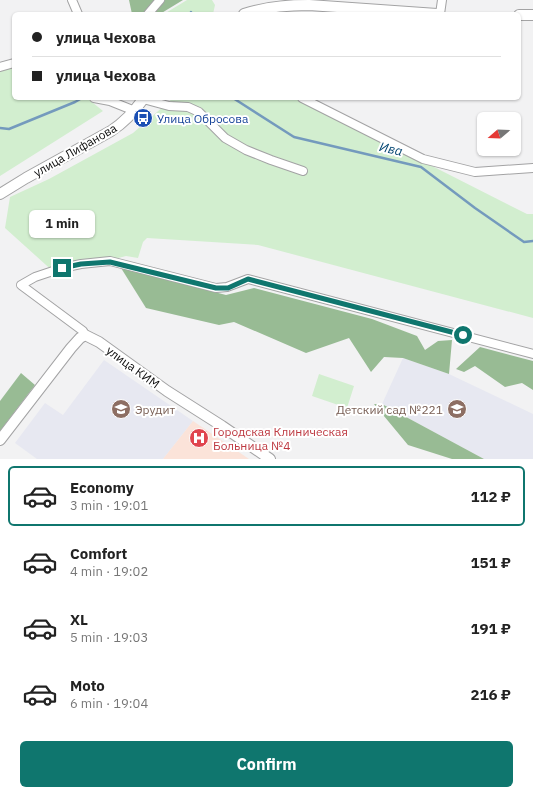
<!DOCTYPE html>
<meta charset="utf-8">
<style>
body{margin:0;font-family:"IBM Plex Sans",sans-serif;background:#f6f6f6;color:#222;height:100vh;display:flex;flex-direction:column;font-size:15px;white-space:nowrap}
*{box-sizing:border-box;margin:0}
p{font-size:13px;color:#767676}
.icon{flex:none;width:22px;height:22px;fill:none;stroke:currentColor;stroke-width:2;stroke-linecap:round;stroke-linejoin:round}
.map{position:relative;height:459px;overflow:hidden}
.drawer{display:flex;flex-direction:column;background:#fff;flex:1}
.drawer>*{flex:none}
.guide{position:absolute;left:12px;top:12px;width:509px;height:88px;border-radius:6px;box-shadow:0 1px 3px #0004;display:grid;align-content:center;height:88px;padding:0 20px;background:#fff}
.needle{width:26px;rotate:251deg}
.controls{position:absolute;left:477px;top:112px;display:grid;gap:8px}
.controls a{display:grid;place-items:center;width:44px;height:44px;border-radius:6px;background:#fff;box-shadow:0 1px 3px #0004;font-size:20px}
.end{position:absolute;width:18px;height:18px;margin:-9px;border:5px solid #0f766e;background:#fff;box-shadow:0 0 0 2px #fff}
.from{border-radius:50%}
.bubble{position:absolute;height:28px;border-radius:6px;background:#fff;box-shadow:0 1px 3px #0004;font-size:13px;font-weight:700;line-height:28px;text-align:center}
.guide b{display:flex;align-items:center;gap:14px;height:38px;font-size:15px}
.guide b+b{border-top:1px solid #e0e0e0}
.guide i{width:10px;height:10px;background:#222}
ul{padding:7px 0 0;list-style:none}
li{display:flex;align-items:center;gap:12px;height:60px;margin:0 8px 6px;padding:0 12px;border:2px solid transparent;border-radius:6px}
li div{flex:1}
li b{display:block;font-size:15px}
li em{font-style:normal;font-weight:700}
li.selected{border-color:#0f766e}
li>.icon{width:36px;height:36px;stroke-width:1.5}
.button{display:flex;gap:8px;margin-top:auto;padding:8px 20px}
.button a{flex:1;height:46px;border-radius:6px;background:#0f766e;color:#fff;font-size:16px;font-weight:700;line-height:46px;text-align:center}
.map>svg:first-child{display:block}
</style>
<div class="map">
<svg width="533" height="459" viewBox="0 0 533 459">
<rect width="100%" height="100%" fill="#f2f2f3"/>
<!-- built -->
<path fill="#e7e8f1" d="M 403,358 L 449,374 L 533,414 L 533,459 L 484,459 L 382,404 Z
M 104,360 L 193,421 L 163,459 L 37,459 L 15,443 L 45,403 L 63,415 Z"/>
<!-- medical -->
<path fill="#fbe3d9" d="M 193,421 L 249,459 L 163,459 Z"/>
<!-- green -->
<path fill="#d2eecf" d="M 187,0 L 212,0 L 215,5 L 213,14 L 164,14 Z
M 14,64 L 14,98 L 87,98 L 103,111 L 0,176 L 0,68 Z
M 173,98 L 298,98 L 527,214 L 533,214 L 533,318 L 258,245 L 147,238 L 143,242 L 138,258 L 126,256 L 56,274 L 5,228 L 10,197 L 49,179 L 133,133 Z
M 319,374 L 354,386 L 347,408 L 312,396 Z"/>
<!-- forest -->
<path fill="#98bb94" d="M 129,0 L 183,0 L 160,14 L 132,14 Z
M 121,268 L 226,295 L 254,288 L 372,319 L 417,336 L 425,350 L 438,341 L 452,340 L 449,374 L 403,358 L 384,357 L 371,372 L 349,338 L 306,353 L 234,322 L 219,325 L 146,308 Z
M 480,347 L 533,361 L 533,390 L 522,383 L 505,387 L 475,366 L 464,372 L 456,369 Z
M 21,373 L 35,385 L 0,431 L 0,401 Z
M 374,404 L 382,404 L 484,459 L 452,459 L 408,445 Z"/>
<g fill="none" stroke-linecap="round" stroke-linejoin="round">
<!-- stream -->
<path stroke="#749abd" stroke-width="2.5" d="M 190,14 L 191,12
M 233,98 L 294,137 L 421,167 L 475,208 L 524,242 L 533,241
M 0,128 L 9,129 L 75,102 L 82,98"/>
<defs>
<path id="minor" d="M 72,0 L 78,14
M 148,14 L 160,0
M 440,14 L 442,0
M 0,67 L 14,63
M 94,98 L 110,101 L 135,111
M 302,98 L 423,159 L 475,172 L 533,168
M 143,99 L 169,106 L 188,107 L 199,112 L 225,138 L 246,150 L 271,160 L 303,171
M 85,335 L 83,331 L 21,285 L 35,277 L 62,268 L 81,264 L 110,261 L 216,288 L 227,287 L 248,279 L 533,354"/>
<path id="tertiary" d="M 244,14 C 265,7 287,5 309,5 L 437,14
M 519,15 L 533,15
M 0,194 L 26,178 L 111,131 C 125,122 134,112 144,98
M 0,440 L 71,348 L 80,338 L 85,335 L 99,342 L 167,391 L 222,426 L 270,459"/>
</defs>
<!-- minor casing -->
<use href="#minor" stroke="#a3a3a4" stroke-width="10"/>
<!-- tertiary casing -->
<use href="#tertiary" stroke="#a3a3a4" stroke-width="12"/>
<!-- minor -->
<use href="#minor" stroke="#fff" stroke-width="8"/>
<!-- tertiary -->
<use href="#tertiary" stroke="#fff" stroke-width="10"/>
</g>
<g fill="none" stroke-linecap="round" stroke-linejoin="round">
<!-- route -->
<path stroke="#0f766e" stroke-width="5" d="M 62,268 L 81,264 L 110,262 L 216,288 L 228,288 L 248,279 L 463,335"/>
</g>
<!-- icons -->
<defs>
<symbol id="bus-disc" viewBox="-11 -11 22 22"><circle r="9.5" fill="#1a4fb4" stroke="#fff"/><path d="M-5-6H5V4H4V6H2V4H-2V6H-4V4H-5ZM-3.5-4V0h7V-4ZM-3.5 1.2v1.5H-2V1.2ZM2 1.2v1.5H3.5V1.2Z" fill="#fff"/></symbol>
<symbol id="school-disc" viewBox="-11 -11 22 22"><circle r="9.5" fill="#8d6e63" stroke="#fff"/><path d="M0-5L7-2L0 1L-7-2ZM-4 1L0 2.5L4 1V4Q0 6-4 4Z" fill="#fff"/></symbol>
<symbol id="hospital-disc" viewBox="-11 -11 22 22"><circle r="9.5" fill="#e0444e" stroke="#fff"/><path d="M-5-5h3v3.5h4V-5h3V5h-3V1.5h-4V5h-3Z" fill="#fff"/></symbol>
</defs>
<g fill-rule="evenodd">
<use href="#bus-disc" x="132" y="107" width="22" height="22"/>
<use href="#school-disc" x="110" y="398" width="22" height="22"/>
<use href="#school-disc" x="446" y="398" width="22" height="22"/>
<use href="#hospital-disc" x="188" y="427" width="22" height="22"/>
</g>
<g text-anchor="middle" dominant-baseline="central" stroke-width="4" stroke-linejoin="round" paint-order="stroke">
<!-- transit labels -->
<g font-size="12" fill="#164399" stroke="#fff" text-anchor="start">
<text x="157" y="118">Улица Обросова</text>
</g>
<!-- street labels -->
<g font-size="12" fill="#0d0d0d" stroke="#fff">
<text transform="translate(75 150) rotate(-30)">улица Лифанова</text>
<text transform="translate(133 367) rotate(36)">улица КИМ</text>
</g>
<!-- education labels -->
<g font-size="12" fill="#785e54" stroke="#fff" text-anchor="start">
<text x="135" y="409">Эрудит</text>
<text x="443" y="409" text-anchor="end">Детский сад №221</text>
</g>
<!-- health labels -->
<g font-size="12" fill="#be3a42" stroke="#fff" text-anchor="start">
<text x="213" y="431">Городская Клиническая<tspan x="213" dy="14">Больница №4</tspan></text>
</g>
<!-- water labels -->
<g font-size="13" font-style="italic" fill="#034572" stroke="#fff">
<text transform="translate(391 149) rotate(13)">Ива</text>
</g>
</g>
</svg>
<div class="controls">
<a><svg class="needle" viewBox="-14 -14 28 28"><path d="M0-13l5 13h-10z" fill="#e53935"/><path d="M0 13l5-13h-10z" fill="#767676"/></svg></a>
</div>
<i class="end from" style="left:463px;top:335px"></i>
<i class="end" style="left:62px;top:268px"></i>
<div class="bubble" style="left:29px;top:210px;width:66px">1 min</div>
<div class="guide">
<b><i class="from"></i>улица Чехова</b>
<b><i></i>улица Чехова</b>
</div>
</div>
<section class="drawer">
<ul>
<li class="selected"><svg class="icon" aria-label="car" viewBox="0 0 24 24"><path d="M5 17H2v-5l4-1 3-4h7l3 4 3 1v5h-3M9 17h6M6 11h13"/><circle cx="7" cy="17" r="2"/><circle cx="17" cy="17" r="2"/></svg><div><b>Economy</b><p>3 min · 19:01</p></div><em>112 ₽</em></li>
<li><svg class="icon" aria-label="car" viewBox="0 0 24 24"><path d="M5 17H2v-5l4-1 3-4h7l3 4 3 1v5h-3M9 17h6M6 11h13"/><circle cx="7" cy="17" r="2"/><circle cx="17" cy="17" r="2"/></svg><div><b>Comfort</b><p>4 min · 19:02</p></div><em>151 ₽</em></li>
<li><svg class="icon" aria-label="car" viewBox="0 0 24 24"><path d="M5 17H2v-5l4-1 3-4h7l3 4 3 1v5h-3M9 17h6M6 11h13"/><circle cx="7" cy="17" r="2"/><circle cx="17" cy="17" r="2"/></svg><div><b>XL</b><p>5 min · 19:03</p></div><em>191 ₽</em></li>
<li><svg class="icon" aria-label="car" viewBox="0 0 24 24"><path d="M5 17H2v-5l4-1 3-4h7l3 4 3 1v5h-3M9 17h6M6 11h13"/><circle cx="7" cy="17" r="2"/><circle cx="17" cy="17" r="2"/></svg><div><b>Moto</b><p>6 min · 19:04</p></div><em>216 ₽</em></li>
</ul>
<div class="button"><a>Confirm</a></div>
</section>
